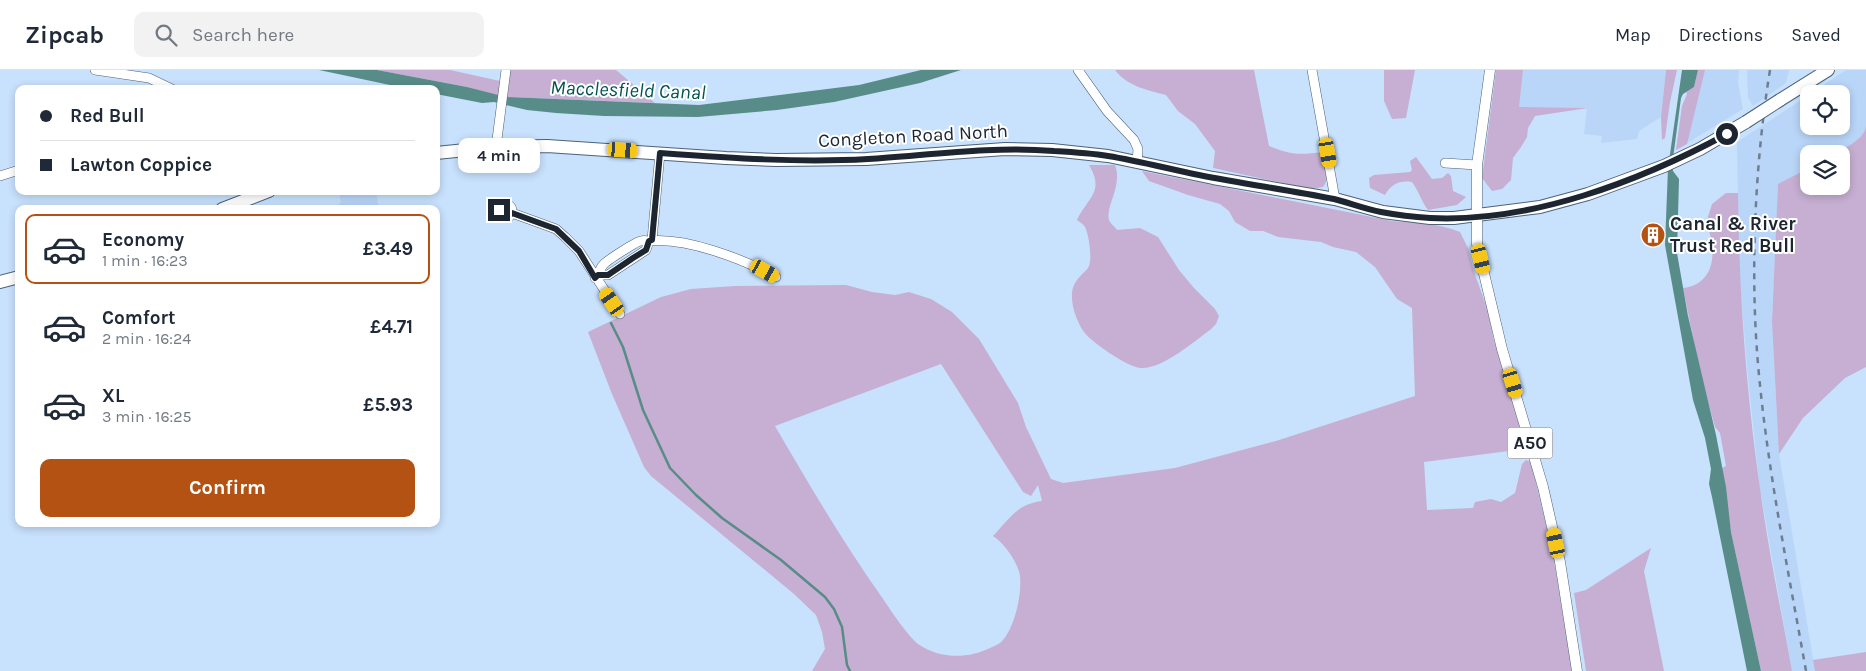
<!DOCTYPE html>
<meta charset="utf-8">
<style>
body{margin:0;font-family:Karla,sans-serif;background:#f2f2f3;color:#1f2937;height:100vh;display:flex;flex-direction:column;font-size:19px;white-space:nowrap}
*{box-sizing:border-box;margin:0}
p{font-size:16px;color:#747a83}
.icon{flex:none;width:28px;height:28px;fill:none;stroke:currentColor;stroke-width:2;stroke-linecap:round;stroke-linejoin:round}
.map{position:relative;flex:1;overflow:hidden}
.drawer{position:absolute;left:15px;top:135px;width:425px;height:322px;display:flex;flex-direction:column;background:#fff;border-radius:10px;box-shadow:0 2px 8px #0003}
.drawer>*{flex:none}
.top-card{position:absolute;left:15px;top:15px;width:425px;height:110px;border-radius:10px;box-shadow:0 2px 8px #0003;display:grid;align-content:center;height:110px;padding:0 25px;background:#fff}
.controls{position:absolute;left:1800px;top:15px;display:grid;gap:10px}
.controls a{display:grid;place-items:center;width:50px;height:50px;border-radius:10px;background:#fff;box-shadow:0 2px 8px #0003;font-size:25px}
.end{position:absolute;width:22px;height:22px;margin:-11px;border:6px solid #1d2630;background:#fff;box-shadow:0 0 0 2px #fff}
.from{border-radius:50%}
.bubble{position:absolute;height:35px;border-radius:10px;background:#fff;box-shadow:0 2px 8px #0003;font-size:16px;font-weight:700;line-height:35px;text-align:center}
.car{position:absolute;width:15px;height:30px;margin:-15px -8px;border-radius:6px;box-shadow:0 0 4px 1px #0007;background:linear-gradient(#f5c518 24%,#345 0 40%,#f5c518 0 76%,#345 0 86%,#f5c518 0)}
.top-card b{display:flex;align-items:center;gap:18px;height:48px;font-size:19px}
.top-card b+b{border-top:1px solid #e0e1e3}
.top-card i{width:12px;height:12px;background:#1f2937}
ul{padding:9px 0 0;list-style:none}
li{display:flex;align-items:center;gap:15px;height:70px;margin:0 10px 8px;padding:0 15px;border:2px solid transparent;border-radius:10px}
li div{flex:1}
li b{display:block;font-size:19px}
li em{font-style:normal;font-weight:700}
li.selected{border-color:#b45213}
li>.icon{width:45px;height:45px;stroke-width:1.5}
.primary-button{display:flex;gap:10px;margin-top:auto;padding:10px 25px}
.primary-button a{flex:1;height:58px;border-radius:10px;background:#b45213;color:#fff;font-size:20px;font-weight:700;line-height:58px;text-align:center}
header{display:flex;align-items:center;gap:30px;box-sizing:border-box;height:70px;padding:0 25px;background:#fff;border-bottom:1px solid #e0e1e3}
header strong{font-size:24px}
nav{display:flex;gap:28px;margin-inline-start:auto;font-size:18px}
.search{width:350px;height:45px;background:#f2f2f3;display:flex;align-items:center;gap:12px;box-sizing:border-box;padding:0 18px;border-radius:10px;color:#747a83;font-size:19px}
.map>svg:first-child{display:block}
</style>
<header>
<strong>Zipcab</strong>
<div class="search"><svg class="icon" aria-label="search" viewBox="0 0 24 24"><circle cx="10" cy="10" r="6"/><path d="M15 15l6 6"/></svg>Search here</div>
<nav><a>Map</a><a>Directions</a><a>Saved</a></nav>
</header>
<div class="map">
<svg width="1866" height="601" viewBox="0 0 1866 601">
<rect width="100%" height="100%" fill="#c8e1fd"/>
<!-- built -->
<path fill="#b9d5f8" d="M 1515,0 L 1666,0 L 1661,47 L 1639,61 L 1637,69 L 1601,73 L 1602,66 L 1584,64 L 1587,38 L 1519,37 Z
M 1705,0 L 1739,0 L 1738,13 L 1743,39 L 1676,80 L 1682,36 L 1699,19 Z
M 1747,0 L 1789,0 L 1786,13 L 1753,36 L 1748,27 Z
M 1846,0 L 1866,0 L 1866,57 L 1864,62 L 1856,72 L 1834,84 L 1809,84 L 1809,98 L 1778,115 L 1772,252 L 1779,384 L 1815,601 L 1792,601 L 1760,419 L 1748,307 L 1739,200 L 1737,72 L 1809,25 L 1809,56 L 1841,56 L 1841,24 L 1810,24 Z
M 339,121 L 376,121 L 379,139 L 336,139 L 340,138 L 339,134 L 341,133 Z"/>
<!-- green -->
<path fill="#c6afd2" fill-rule="evenodd" d="M 377,0 L 450,0 L 500,11 L 499,26 L 467,17 Z
M 509,0 L 616,0 L 655,33 L 506,27 Z
M 1115,0 L 1254,0 L 1269,76 C 1292,85 1299,85 1323,82 C 1325,93 1331,108 1323,117 L 1311,119 L 1213,98 L 1215,81 L 1195,54 L 1178,41 L 1166,25 C 1147,20 1127,16 1115,0 Z
M 1384,0 L 1415,0 L 1406,48 L 1392,49 L 1384,31 Z
M 1496,0 L 1523,0 L 1519,37 L 1588,38 L 1535,46 L 1528,58 L 1527,67 L 1521,77 L 1513,88 L 1511,110 L 1502,119 L 1492,121 L 1482,108 Z
M 1666,0 L 1677,0 L 1670,32 L 1665,68 L 1662,70 L 1661,47 Z
M 1698,0 L 1705,0 L 1687,74 L 1676,80 L 1682,36 L 1687,24 L 1686,22 L 1694,17 Z
M 1866,57 L 1866,297 L 1845,308 L 1803,348 L 1779,384 L 1772,252 L 1778,114 L 1809,98 L 1809,116 L 1841,116 L 1841,84 L 1834,84 C 1846,77 1862,71 1866,57 Z
M 1416,87 L 1432,109 L 1442,108 L 1448,103 L 1451,106 L 1453,121 L 1466,127 L 1457,135 L 1428,140 C 1421,131 1419,121 1412,112 C 1400,110 1391,114 1385,125 L 1370,118 L 1369,108 L 1374,105 L 1410,102 L 1412,100 L 1410,91 Z
M 1089,95 L 1115,95 C 1123,116 1105,136 1109,150 C 1110,153 1115,157 1117,160 L 1140,158 L 1158,167 L 1179,200 L 1194,218 L 1215,239 L 1219,246 L 1216,254 L 1210,260 C 1193,272 1163,299 1141,298 C 1129,298 1091,272 1084,262 C 1077,252 1071,236 1072,223 C 1073,211 1081,206 1088,198 C 1093,191 1089,165 1085,157 C 1084,154 1079,152 1077,150 C 1088,127 1105,122 1089,95 Z
M 1142,101 L 1392,151 C 1415,153 1438,153 1460,162 L 1468,178 L 1474,202 L 1488,241 L 1494,271 L 1504,297 L 1527,373 L 1524,379 L 1424,392 L 1427,440 L 1473,438 L 1475,432 L 1491,429 L 1501,432 L 1515,423 L 1522,394 L 1526,390 L 1531,392 L 1553,484 L 1572,601 L 812,601 L 825,579 L 822,562 L 816,545 L 794,524 L 651,406 L 644,397 L 612,324 L 588,262 L 661,227 L 691,219 L 735,216 L 846,215 L 872,222 L 895,225 L 909,222 L 931,229 L 952,242 L 979,269 L 1018,333 L 1026,357 L 1051,409 L 1063,413 L 1175,398 L 1276,371 L 1415,326 L 1412,238 L 1397,229 L 1375,197 L 1356,182 L 1333,177 L 1321,172 L 1278,167 L 1263,161 L 1250,161 L 1235,152 L 1229,141 L 1220,134 L 1188,125 L 1149,111 ZM 941,294 L 1023,422 L 1031,426 L 1038,415 L 1042,431 C 1017,434 1009,449 993,466 C 1004,473 1018,492 1020,506 C 1022,524 1015,556 1003,570 C 1000,574 994,576 990,578 C 968,589 939,589 918,574 C 906,564 890,539 881,526 C 842,471 809,414 775,356 Z
M 1726,123 L 1738,123 C 1739,222 1746,321 1760,418 C 1768,479 1781,540 1792,601 L 1761,601 L 1731,462 L 1722,398 L 1726,396 L 1720,363 L 1715,357 L 1700,302 L 1683,218 C 1717,214 1717,178 1706,153 L 1712,134 Z
M 1651,478 L 1644,501 L 1664,601 L 1586,601 L 1574,523 L 1586,520 Z
M 1866,582 L 1866,601 L 1815,601 L 1813,590 Z"/>
<!-- water -->
<path fill="#588c88" d="M 319,0 L 377,0 L 467,17 L 506,27 L 699,35 L 859,15 L 921,0 L 961,0 L 920,13 L 834,32 L 777,40 L 698,47 L 604,46 L 556,43 L 527,40 L 494,32 L 482,33 L 436,24 L 436,19 L 409,19 Z
M 1682,0 L 1698,0 L 1694,17 L 1683,24 L 1681,28 L 1672,96 L 1673,101 L 1679,109 L 1677,183 L 1688,246 L 1716,365 L 1726,417 L 1731,462 L 1761,601 L 1747,601 L 1712,427 L 1709,414 L 1711,399 L 1705,368 L 1693,330 L 1665,175 L 1668,98 Z"/>
<g fill="none" stroke-linecap="round" stroke-linejoin="round">
<!-- stream -->
<path stroke="#588c88" stroke-width="2.5" d="M 611,253 L 623,277 L 643,340 L 670,398 L 696,425 L 722,448 L 781,490 L 825,527 L 834,539 L 842,557 L 847,595 L 850,601"/>
<defs>
<path id="minor" d="M 95,0 L 149,8 L 172,19
M 1078,0 L 1107,41 L 1134,70 L 1138,79 L 1137,93
M 1312,0 L 1335,129
M 496,77 L 506,0
M 1445,93 L 1477,95
M 0,106 L 19,100
M498 141a7 7 0 1 1 14 0a7 7 0 1 1-14 0Z
M 512,143 L 556,159 L 565,167 L 579,181 L 620,244
M 652,170 L 660,83
M 598,205 L 608,205 L 646,180 L 649,171
M 595,208 C 600,204 599,199 603,195 C 606,191 637,171 641,171 C 644,170 646,171 649,171 C 686,167 743,189 776,207"/>
<path id="major" d="M 1490,0 L 1477,95 L 1477,174 L 1502,279 L 1543,417 L 1560,492 L 1577,601"/>
<path id="highway" d="M 1780,30 L 1828,0
M 436,83 L 496,77 L 547,76 L 726,88 L 776,90 L 866,89 L 1005,79 L 1052,80 L 1108,86 L 1213,108 L 1335,129 L 1383,142 L 1430,148 L 1454,148 L 1540,137 L 1588,124 L 1664,96 L 1700,79 L 1746,52
M 222,139 L 269,121
M 0,212 L 19,207"/>
</defs>
<!-- minor casing -->
<use href="#minor" stroke="#4d627a" stroke-width="10"/>
<!-- major casing -->
<use href="#major" stroke="#4d627a" stroke-width="11"/>
<!-- highway casing -->
<use href="#highway" stroke="#4d627a" stroke-width="14"/>
<!-- minor -->
<use href="#minor" stroke="#fff" stroke-width="9"/>
<!-- major -->
<use href="#major" stroke="#fff" stroke-width="10"/>
<!-- highway -->
<use href="#highway" stroke="#fff" stroke-width="12"/>
<!-- rail -->
<path stroke="#6e7e91" stroke-width="2.5" stroke-dasharray="6 6" stroke-linecap="butt" d="M 1770,0 C 1755,92 1750,202 1758,294 C 1767,398 1788,499 1806,601"/>
<defs>
<path id="highway-bridge" d="M 1746,52 L 1780,30"/>
</defs>
<!-- highway-bridge casing -->
<use href="#highway-bridge" stroke="#4d627a" stroke-width="14" stroke-linecap="butt"/>
<!-- highway-bridge -->
<use href="#highway-bridge" stroke="#fff" stroke-width="12"/>
</g>
<g fill="none" stroke-linecap="round" stroke-linejoin="round">
<!-- route -->
<path stroke="#1d2630" stroke-width="6" d="M 499,140 L 500,144 L 503,147 L 508,147 L 512,143 L 556,159 L 579,181 L 595,208 L 598,205 L 608,205 L 633,188 L 646,180 L 649,171 L 652,170 L 660,83 C 729,88 799,93 868,89 C 930,85 992,76 1054,81 C 1072,82 1090,83 1108,86 C 1139,91 1169,99 1199,105 C 1244,114 1289,120 1334,129 C 1350,133 1365,139 1381,142 C 1397,145 1414,147 1430,148 C 1531,153 1640,111 1727,64"/>
</g>
<!-- icons -->
<defs>
<symbol id="building-disc" viewBox="-11 -11 22 22"><circle r="9.5" fill="#b45213" stroke="#fff"/><path d="M-4-6H4V6H1V3H-1V6H-4ZM-2.5-4.3h1.7v1.8h-1.7ZM.8-4.3h1.7v1.8H.8ZM-2.5-1h1.7V.8h-1.7ZM.8-1h1.7V.8H.8Z" fill="#fff"/></symbol>
</defs>
<g fill-rule="evenodd">
<use href="#building-disc" x="1639" y="151" width="28" height="28"/>
</g>
<g text-anchor="middle" dominant-baseline="central" stroke-width="4" stroke-linejoin="round" paint-order="stroke">
<!-- shield labels -->
<rect fill="#fff" stroke="#61676e" stroke-width="1" x="1507.5" y="357.5" width="45" height="31" rx="4"/>
<g font-size="18" font-weight="bold" fill="#1d2630">
<text x="1530" y="373">A50</text>
</g>
<!-- street labels -->
<g font-size="19" fill="#1d2630" stroke="#fff">
<text transform="translate(913 66) rotate(-3)">Congleton Road North</text>
</g>
<!-- poi labels -->
<g font-size="19" font-weight="bold" fill="#1d2630" stroke="#fff" text-anchor="start">
<text x="1670" y="154">Canal &amp; River<tspan x="1670" dy="22">Trust Red Bull</tspan></text>
</g>
<!-- water labels -->
<g font-size="20" font-style="italic" fill="#00524f" stroke="#fff">
<text transform="translate(628 20) rotate(2)">Macclesfield Canal</text>
</g>
</g>
</svg>
<div class="controls">
<a><svg class="icon" aria-label="locate" viewBox="0 0 24 24"><circle cx="12" cy="12" r="6"/><path d="M12 2v4M12 18v4M2 12h4M18 12h4"/></svg></a>
<a><svg class="icon" aria-label="layers" viewBox="0 0 24 24"><path d="M12 4l9 5-9 5-9-5zM3 14l9 5 9-5"/></svg></a>
</div>
<i class="end from" style="left:1727px;top:64px"></i>
<i class="end" style="left:499px;top:140px"></i>
<div class="bubble" style="left:458px;top:68px;width:82px">4 min</div>
<i class="car" style="left:623px;top:80px;rotate:94deg"></i>
<i class="car" style="left:1328px;top:83px;rotate:170deg"></i>
<i class="car" style="left:1481px;top:189px;rotate:166deg"></i>
<i class="car" style="left:765px;top:201px;rotate:119deg"></i>
<i class="car" style="left:612px;top:232px;rotate:325deg"></i>
<i class="car" style="left:1513px;top:313px;rotate:163deg"></i>
<i class="car" style="left:1556px;top:473px;rotate:348deg"></i>
<div class="top-card">
<b><i class="from"></i>Red Bull</b>
<b><i></i>Lawton Coppice</b>
</div>
<section class="drawer">
<ul>
<li class="selected"><svg class="icon" aria-label="car" viewBox="0 0 24 24"><path d="M5 17H2v-5l4-1 3-4h7l3 4 3 1v5h-3M9 17h6M6 11h13"/><circle cx="7" cy="17" r="2"/><circle cx="17" cy="17" r="2"/></svg><div><b>Economy</b><p>1 min · 16:23</p></div><em>£3.49</em></li>
<li><svg class="icon" aria-label="car" viewBox="0 0 24 24"><path d="M5 17H2v-5l4-1 3-4h7l3 4 3 1v5h-3M9 17h6M6 11h13"/><circle cx="7" cy="17" r="2"/><circle cx="17" cy="17" r="2"/></svg><div><b>Comfort</b><p>2 min · 16:24</p></div><em>£4.71</em></li>
<li><svg class="icon" aria-label="car" viewBox="0 0 24 24"><path d="M5 17H2v-5l4-1 3-4h7l3 4 3 1v5h-3M9 17h6M6 11h13"/><circle cx="7" cy="17" r="2"/><circle cx="17" cy="17" r="2"/></svg><div><b>XL</b><p>3 min · 16:25</p></div><em>£5.93</em></li>
</ul>
<div class="primary-button"><a>Confirm</a></div>
</section>
</div>
